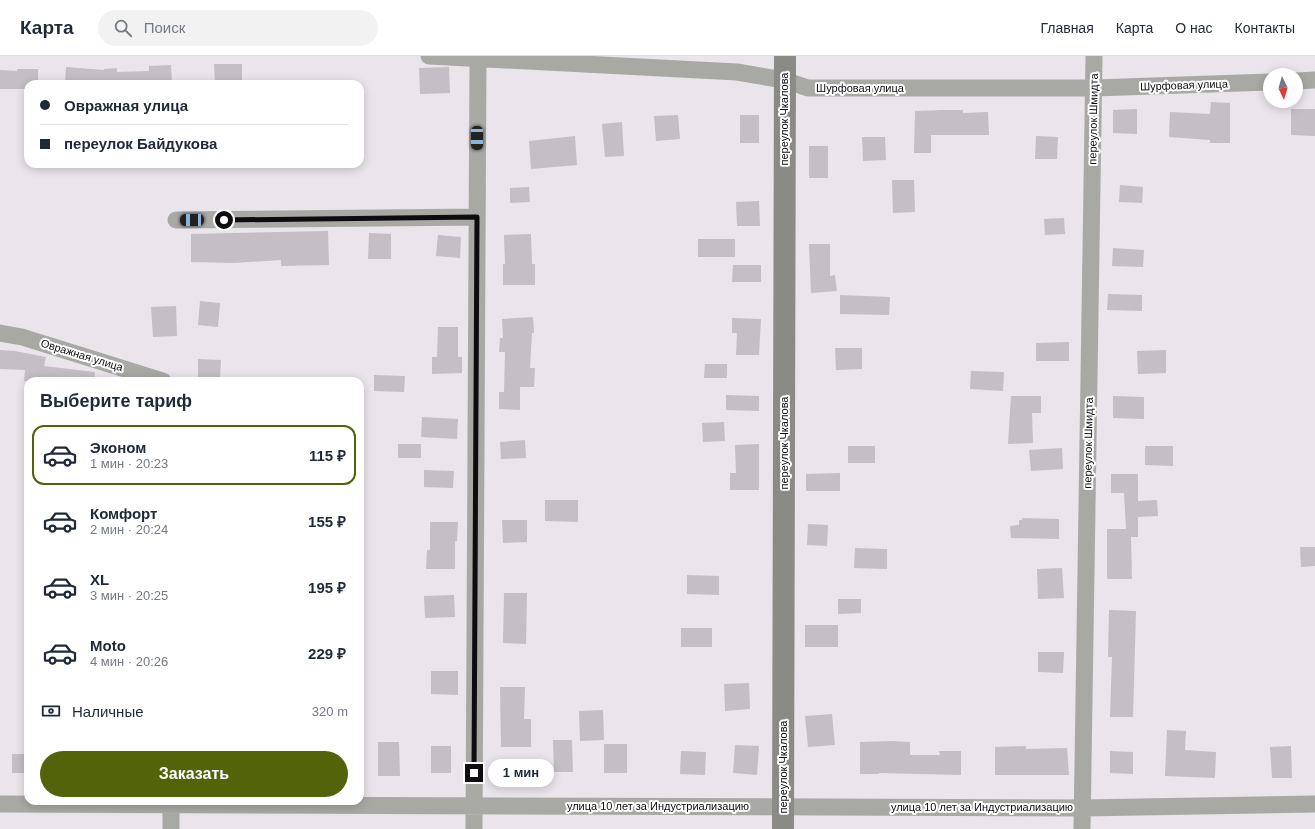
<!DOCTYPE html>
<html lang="ru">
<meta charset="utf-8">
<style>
body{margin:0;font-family:Arial,sans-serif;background:#f2f2f3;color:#1f2937;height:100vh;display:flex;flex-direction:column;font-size:15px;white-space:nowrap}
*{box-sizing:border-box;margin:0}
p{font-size:13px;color:#747a83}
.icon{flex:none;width:22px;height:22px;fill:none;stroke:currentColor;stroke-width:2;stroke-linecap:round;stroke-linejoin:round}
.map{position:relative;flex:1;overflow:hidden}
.details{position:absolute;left:24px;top:321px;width:340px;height:428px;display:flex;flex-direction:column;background:#fff;border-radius:12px;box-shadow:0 2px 10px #0003}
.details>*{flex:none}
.banner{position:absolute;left:24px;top:24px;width:340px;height:88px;border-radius:12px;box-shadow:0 2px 10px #0003;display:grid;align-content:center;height:88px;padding:0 16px;background:#fff}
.needle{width:26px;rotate:175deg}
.buttons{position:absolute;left:1263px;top:12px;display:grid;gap:8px}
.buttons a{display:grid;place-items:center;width:40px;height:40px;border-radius:50%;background:#fff;box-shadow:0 2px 10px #0003;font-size:20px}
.end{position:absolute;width:18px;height:18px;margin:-9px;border:5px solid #0e0c0f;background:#fff;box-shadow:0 0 0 2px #fff}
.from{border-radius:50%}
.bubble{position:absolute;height:28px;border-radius:14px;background:#fff;box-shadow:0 2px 10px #0003;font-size:13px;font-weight:700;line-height:28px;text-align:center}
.car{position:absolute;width:12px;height:24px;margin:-12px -6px;border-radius:5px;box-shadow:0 0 3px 1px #0007;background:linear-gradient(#222 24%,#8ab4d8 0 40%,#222 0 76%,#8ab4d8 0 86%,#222 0)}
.banner b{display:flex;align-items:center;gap:14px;height:38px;font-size:15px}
.banner b+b{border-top:1px solid #e0e1e3}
.banner i{width:10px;height:10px;background:#1f2937}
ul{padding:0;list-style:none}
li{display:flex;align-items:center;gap:12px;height:60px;margin:0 8px 6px;padding:0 8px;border:2px solid transparent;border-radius:12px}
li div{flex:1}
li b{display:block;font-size:15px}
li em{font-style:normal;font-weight:700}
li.active{border-color:#526309}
li>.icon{width:36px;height:36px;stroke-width:1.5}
h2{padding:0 16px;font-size:18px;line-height:48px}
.pay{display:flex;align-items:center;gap:10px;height:44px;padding:0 16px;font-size:15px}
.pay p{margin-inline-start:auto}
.cta{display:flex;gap:8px;margin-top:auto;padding:8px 16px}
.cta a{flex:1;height:46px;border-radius:24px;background:#526309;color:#fff;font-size:16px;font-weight:700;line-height:46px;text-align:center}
header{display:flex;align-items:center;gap:24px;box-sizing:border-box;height:56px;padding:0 20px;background:#fff;border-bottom:1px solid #e0e1e3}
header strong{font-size:19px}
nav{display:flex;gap:22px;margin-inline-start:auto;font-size:14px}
.search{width:280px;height:36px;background:#f2f2f3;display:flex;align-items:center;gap:10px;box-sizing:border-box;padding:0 14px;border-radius:22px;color:#747a83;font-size:15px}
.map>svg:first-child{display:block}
</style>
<header>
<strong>Карта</strong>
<div class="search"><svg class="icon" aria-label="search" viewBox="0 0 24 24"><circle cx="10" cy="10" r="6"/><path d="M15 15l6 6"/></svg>Поиск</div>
<nav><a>Главная</a><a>Карта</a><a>О нас</a><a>Контакты</a></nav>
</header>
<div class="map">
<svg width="1315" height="773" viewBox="0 0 1315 773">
<rect width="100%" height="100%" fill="#eae4eb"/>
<!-- building -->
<path fill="#c4bec5" d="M 214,8 L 242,8 L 242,28 L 215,28 Z
M 171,9 L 172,28 L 65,28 L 66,11 L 104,14 L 104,13 L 117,12 L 117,16 L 149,15 L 149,10 Z
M 449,11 L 450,37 L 420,38 L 419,12 Z
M 17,13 L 38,13 L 38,28 L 28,28 L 28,33 L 0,33 L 0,14 L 17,15 Z
M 1211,46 L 1230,47 L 1230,87 L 1210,87 L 1210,84 L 1169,81 L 1170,56 L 1210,58 Z
M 1137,53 L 1137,78 L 1113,77 L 1113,54 Z
M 1291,53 L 1315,53 L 1315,80 L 1291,79 Z
M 943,54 L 963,54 L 963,57 L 988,56 L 989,79 L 931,79 L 931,97 L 914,97 L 915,55 Z
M 678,59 L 680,83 L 656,85 L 654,60 Z
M 740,59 L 759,59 L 759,87 L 740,87 Z
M 622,66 L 624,100 L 605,101 L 602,68 Z
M 575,80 L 577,109 L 531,113 L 529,85 Z
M 1036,80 L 1058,81 L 1057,103 L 1035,103 Z
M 862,81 L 885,81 L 886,104 L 863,105 Z
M 809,90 L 828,90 L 828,122 L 809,122 Z
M 892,124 L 914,124 L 915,156 L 893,157 Z
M 1120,129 L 1143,131 L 1142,147 L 1119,146 Z
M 529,131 L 530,146 L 510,147 L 510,132 Z
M 759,145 L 760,170 L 737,170 L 736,146 Z
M 1064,162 L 1065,178 L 1045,179 L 1044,163 Z
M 328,175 L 329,209 L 281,210 L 281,204 L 234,207 L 191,206 L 191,178 Z
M 369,177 L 391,178 L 391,203 L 368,203 Z
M 531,178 L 532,208 L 535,208 L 535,229 L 503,229 L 503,208 L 505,208 L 504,179 Z
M 438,179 L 461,181 L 460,202 L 436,200 Z
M 698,183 L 735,183 L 735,201 L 698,201 Z
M 809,188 L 830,188 L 830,220 L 835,219 L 837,235 L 811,237 Z
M 1113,192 L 1144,194 L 1143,211 L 1112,210 Z
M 733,209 L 761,209 L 761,226 L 732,226 Z
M 1108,238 L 1142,239 L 1142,255 L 1107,254 Z
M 840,239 L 890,241 L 889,259 L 840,258 Z
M 200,245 L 220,247 L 218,271 L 198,269 Z
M 176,250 L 177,280 L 153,281 L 151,251 Z
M 533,261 L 534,277 L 532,277 L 530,312 L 535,312 L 534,331 L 520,331 L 520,354 L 499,353 L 499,336 L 504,336 L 505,296 L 499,296 L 500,282 L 503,282 L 502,263 Z
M 732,262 L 761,263 L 759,299 L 736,299 L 737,277 L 732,277 Z
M 438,271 L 458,271 L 458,301 L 462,301 L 462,317 L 432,318 L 432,301 L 437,301 Z
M 1069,286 L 1069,305 L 1036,305 L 1036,287 Z
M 835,292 L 862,292 L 862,313 L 836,314 Z
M 0,294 L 15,295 L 46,301 L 44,310 L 95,316 L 94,325 L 24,325 L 25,314 L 0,313 Z
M 1166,294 L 1166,317 L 1138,318 L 1137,295 Z
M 198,303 L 221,304 L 220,322 L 198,321 Z
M 705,308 L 727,308 L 727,322 L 704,322 Z
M 971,315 L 1004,316 L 1003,335 L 970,333 Z
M 374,319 L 405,320 L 404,336 L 374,335 Z
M 726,339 L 759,340 L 759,355 L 726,354 Z
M 1011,340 L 1041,340 L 1041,357 L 1032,357 L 1033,387 L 1008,388 Z
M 1113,340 L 1144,341 L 1144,363 L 1113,362 Z
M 422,361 L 458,363 L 457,383 L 421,381 Z
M 724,366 L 725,385 L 703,386 L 702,367 Z
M 525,384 L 526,402 L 501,403 L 500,386 Z
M 398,388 L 421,388 L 421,402 L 398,402 Z
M 759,388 L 759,434 L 730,434 L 730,417 L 736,417 L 735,389 Z
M 848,390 L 875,390 L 875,407 L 848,407 Z
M 1145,390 L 1173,390 L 1173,410 L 1145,409 Z
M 1062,392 L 1063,413 L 1031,415 L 1029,394 Z
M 424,414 L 454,415 L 453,432 L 424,431 Z
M 840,417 L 840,435 L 806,435 L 806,418 Z
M 1111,418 L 1138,418 L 1138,445 L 1157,444 L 1158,460 L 1138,461 L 1138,481 L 1131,481 L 1132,523 L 1107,523 L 1107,473 L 1126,473 L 1124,437 L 1111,437 Z
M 545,444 L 578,444 L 578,466 L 545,465 Z
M 1022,462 L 1059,463 L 1059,483 L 1011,482 L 1010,470 L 1019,469 L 1019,464 L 1022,464 Z
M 502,464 L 527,464 L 527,486 L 503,487 Z
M 430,466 L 458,466 L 457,485 L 455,485 L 455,513 L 426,513 L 427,494 L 430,494 Z
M 808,468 L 828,469 L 827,490 L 807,489 Z
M 1300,491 L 1315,491 L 1315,510 L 1301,511 Z
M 855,492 L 887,493 L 887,513 L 854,512 Z
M 1062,512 L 1064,542 L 1038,543 L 1037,513 Z
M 687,519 L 719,520 L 719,539 L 687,538 Z
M 504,537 L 527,537 L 526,588 L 503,587 Z
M 454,539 L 455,561 L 425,562 L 424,540 Z
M 838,543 L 861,543 L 861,557 L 838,558 Z
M 1109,554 L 1136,555 L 1133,661 L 1110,661 L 1112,601 L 1108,601 Z
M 805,569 L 838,569 L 838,591 L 805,591 Z
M 681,572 L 712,572 L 712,591 L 681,591 Z
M 1038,596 L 1064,596 L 1063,617 L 1038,616 Z
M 431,615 L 458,615 L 458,639 L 431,638 Z
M 749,627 L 750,653 L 725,655 L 724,628 Z
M 500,631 L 525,631 L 524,663 L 531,663 L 531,691 L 501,691 Z
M 603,654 L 604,684 L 580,685 L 579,655 Z
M 832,658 L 835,689 L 808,691 L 805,660 Z
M 1167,674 L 1186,675 L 1185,694 L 1216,696 L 1215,722 L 1165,720 Z
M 553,684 L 572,684 L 573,716 L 554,716 Z
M 891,685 L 910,686 L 910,699 L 940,699 L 939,695 L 961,695 L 961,719 L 879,717 L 879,718 L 860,718 L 860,686 Z
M 378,686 L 399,686 L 400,720 L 378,720 Z
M 604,688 L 627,688 L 627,717 L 604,717 Z
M 735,689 L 759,690 L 757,719 L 733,717 Z
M 431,690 L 451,690 L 451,717 L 431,717 Z
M 1026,690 L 1026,693 L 1067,692 L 1069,719 L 995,719 L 995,691 Z
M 1291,690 L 1292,722 L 1272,722 L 1270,691 Z
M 681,695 L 706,696 L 705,719 L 680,718 Z
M 1110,695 L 1133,696 L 1133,718 L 1110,717 Z
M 12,698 L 28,698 L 28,717 L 12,717 Z"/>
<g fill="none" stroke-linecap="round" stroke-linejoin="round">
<!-- street -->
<path stroke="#a8a9a5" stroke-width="17" d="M 429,0 L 737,16 L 784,24 L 808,32 L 1094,32 L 1270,26
M 1296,25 L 1315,24
M 176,164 L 477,161
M 0,277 L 22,281 L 163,325
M 0,748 L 1082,752 L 1315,748
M 171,773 L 171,745
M 474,773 L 478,3
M 1082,773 L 1094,0"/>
<!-- secondary -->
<path stroke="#8a8b86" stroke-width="22" d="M 783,773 L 785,0"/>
</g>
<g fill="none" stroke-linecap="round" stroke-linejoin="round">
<!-- route -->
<path stroke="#0e0c0f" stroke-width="5" d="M 224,164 L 477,161 L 474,717"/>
</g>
<g text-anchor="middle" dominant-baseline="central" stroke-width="4" stroke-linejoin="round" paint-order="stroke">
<!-- street labels -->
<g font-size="11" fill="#0e0c0f" stroke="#fff">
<text transform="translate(1184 29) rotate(-2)">Шурфовая улица</text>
<text x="860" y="32">Шурфовая улица</text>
<text transform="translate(784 63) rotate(-90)">переулок Чкалова</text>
<text transform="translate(1093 63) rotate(-89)">переулок Шмидта</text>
<text transform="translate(82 299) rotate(17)">Овражная улица</text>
<text transform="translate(784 387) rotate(-90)">переулок Чкалова</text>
<text transform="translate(1088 387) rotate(-89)">переулок Шмидта</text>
<text transform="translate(783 711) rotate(-90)">переулок Чкалова</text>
<text x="658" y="750">улица 10 лет за Индустриализацию</text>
<text x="982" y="751">улица 10 лет за Индустриализацию</text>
</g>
</g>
</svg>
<div class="buttons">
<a><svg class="needle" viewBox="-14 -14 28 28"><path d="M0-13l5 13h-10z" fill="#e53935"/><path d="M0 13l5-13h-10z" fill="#747a83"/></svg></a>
</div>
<i class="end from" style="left:224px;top:164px"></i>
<i class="end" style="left:474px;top:717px"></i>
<div class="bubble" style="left:488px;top:703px;width:66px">1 мин</div>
<i class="car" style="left:477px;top:82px;rotate:180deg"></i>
<i class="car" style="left:192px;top:164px;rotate:269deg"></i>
<div class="banner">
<b><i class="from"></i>Овражная улица</b>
<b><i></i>переулок Байдукова</b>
</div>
<section class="details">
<h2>Выберите тариф</h2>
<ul>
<li class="active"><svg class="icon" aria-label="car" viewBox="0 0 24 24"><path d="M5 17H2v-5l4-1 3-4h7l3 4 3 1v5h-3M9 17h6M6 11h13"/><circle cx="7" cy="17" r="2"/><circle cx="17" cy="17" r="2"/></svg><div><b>Эконом</b><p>1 мин · 20:23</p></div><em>115 ₽</em></li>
<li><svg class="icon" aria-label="car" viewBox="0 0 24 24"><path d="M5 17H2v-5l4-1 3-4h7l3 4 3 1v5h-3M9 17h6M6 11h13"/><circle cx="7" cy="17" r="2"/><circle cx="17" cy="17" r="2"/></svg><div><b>Комфорт</b><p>2 мин · 20:24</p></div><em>155 ₽</em></li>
<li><svg class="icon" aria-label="car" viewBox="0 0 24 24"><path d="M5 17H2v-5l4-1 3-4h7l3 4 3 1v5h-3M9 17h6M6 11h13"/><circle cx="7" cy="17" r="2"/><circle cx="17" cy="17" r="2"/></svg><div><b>XL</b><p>3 мин · 20:25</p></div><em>195 ₽</em></li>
<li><svg class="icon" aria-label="car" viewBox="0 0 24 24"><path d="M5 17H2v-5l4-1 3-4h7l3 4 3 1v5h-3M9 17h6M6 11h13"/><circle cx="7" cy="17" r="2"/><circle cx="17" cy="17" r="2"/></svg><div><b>Moto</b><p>4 мин · 20:26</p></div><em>229 ₽</em></li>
</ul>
<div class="pay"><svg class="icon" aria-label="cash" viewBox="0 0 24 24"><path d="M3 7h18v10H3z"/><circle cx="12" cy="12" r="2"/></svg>Наличные<p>320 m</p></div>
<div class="cta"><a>Заказать</a></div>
</section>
</div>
